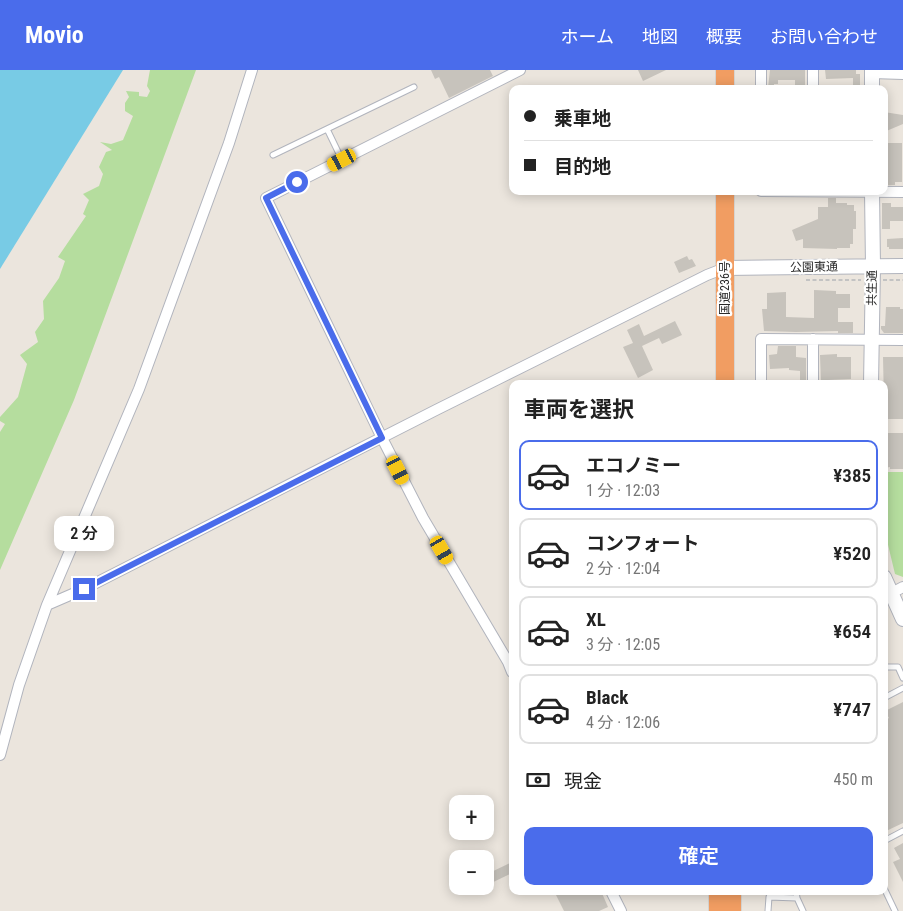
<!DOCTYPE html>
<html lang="ja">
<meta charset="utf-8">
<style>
body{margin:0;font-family:"Roboto Condensed","Noto Sans JP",sans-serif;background:#f2f2f2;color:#222;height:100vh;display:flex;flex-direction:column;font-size:19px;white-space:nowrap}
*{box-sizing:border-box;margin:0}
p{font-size:16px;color:#767676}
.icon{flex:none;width:28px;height:28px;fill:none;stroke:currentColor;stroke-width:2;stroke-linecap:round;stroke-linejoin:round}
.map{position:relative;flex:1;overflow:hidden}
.panel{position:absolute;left:509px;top:310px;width:379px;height:515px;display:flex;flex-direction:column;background:#fff;border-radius:10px;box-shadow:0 2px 12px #0003}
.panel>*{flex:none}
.banner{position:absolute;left:509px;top:15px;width:379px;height:110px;border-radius:10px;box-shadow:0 2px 12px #0003;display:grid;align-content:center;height:110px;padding:0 15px;background:#fff}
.fabs{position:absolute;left:449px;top:725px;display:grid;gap:10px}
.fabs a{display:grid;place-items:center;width:45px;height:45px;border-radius:10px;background:#fff;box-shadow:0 2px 12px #0003;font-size:25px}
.end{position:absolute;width:22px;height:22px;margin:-11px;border:6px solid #4a6ceb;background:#fff;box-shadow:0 0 0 2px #fff}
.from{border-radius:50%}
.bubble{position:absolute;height:35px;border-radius:10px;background:#fff;box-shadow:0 2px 12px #0003;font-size:16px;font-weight:600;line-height:35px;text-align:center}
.car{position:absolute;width:15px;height:30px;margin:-15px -8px;border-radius:6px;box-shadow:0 0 4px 1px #0007;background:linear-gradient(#f5c518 24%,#345 0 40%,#f5c518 0 76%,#345 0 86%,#f5c518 0)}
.banner b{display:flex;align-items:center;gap:18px;height:48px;font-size:19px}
.banner b+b{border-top:1px solid #e0e0e0}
.banner i{width:12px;height:12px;background:#222}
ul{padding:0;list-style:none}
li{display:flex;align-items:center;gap:15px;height:70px;margin:0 10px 8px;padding:0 5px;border:2px solid #e0e0e0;border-radius:10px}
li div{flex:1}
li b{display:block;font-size:19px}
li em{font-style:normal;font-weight:600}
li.selected{border-color:#4a6ceb}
li>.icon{width:45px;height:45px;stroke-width:1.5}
h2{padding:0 15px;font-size:22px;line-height:60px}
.pay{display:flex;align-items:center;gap:12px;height:55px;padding:0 15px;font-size:19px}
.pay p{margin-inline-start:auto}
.primary-button{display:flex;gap:10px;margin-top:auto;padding:10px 15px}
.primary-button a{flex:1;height:58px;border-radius:10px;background:#4a6ceb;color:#fff;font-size:20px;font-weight:600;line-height:58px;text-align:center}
header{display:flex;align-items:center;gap:30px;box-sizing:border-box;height:70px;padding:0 25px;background:#4a6ceb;color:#fff}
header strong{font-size:24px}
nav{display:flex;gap:28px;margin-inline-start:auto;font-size:18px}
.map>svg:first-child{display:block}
</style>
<header>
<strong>Movio</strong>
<nav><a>ホーム</a><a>地図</a><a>概要</a><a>お問い合わせ</a></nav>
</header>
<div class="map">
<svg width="903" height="841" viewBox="0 0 903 841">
<rect width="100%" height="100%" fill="#ebe5dd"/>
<!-- green -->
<path fill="#b5dd9e" d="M 150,0 L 196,0 L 74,330 L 0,500 L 0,362 L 5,354 L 0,351 L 0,347 L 18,327 L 27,294 L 20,285 L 38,272 L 35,262 L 44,249 L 43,231 L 59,208 L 65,191 L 58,187 L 86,146 L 83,144 L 89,130 L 83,124 L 99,116 L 103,104 L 99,97 L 106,82 L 112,80 L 100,72 L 111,74 L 123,70 L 133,46 L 125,41 L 125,33 L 129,27 L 126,21 L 139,22 L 139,26 L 147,27 L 150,21 L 147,16 Z
M 884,402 L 903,402 L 903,507 L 895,504 L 884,458 Z"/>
<!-- water -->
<path fill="#78cbe5" d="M 0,0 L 123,0 L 0,199 Z"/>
<!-- building -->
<path fill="#c7c3bc" d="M 431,0 L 490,0 L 493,6 L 449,28 L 439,7 L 435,9 Z
M 638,0 L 666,0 L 643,11 Z
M 770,0 L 805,0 L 805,15 L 803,15 L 803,19 L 795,19 L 795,10 L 778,10 L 778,14 L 774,14 L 774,18 L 768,18 Z
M 825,0 L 856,0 L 856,4 L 860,4 L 860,19 L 853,19 L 853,8 L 826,9 Z
M 884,42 L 903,45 L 903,54 L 884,62 Z
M 885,73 L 902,73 L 902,112 L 895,112 L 895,115 L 887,115 L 887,109 L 885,109 Z
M 828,128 L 836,128 L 836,133 L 847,133 L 847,135 L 854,135 L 854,141 L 856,141 L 856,159 L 853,159 L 853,174 L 850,174 L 850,178 L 837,178 L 837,179 L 803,178 L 803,169 L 796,171 L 792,160 L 818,149 L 818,137 L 828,137 Z
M 882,133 L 891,133 L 891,137 L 903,137 L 903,151 L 890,151 L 890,159 L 882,159 Z
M 903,168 L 903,179 L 889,179 L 889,177 L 887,177 L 887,169 Z
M 687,186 L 689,190 L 692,189 L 696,196 L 679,203 L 674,192 Z
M 814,220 L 836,221 L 836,224 L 850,224 L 850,238 L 838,238 L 838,252 L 853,252 L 853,263 L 838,263 L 838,261 L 796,262 L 764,261 L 762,239 L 767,239 L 767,223 L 786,222 L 786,247 L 814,248 Z
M 886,237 L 900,237 L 900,239 L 903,239 L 903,263 L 884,263 L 881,259 L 881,256 L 885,256 Z
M 675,251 L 682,265 L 662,274 L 659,268 L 642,276 L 653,300 L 638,308 L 623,277 L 633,273 L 627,260 L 639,254 L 644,266 Z
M 778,276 L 796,276 L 796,287 L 806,288 L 806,311 L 800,311 L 800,301 L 789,300 L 789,298 L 770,299 L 769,285 L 777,284 Z
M 837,284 L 837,287 L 851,287 L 851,309 L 828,310 L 828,314 L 821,314 L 820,285 Z
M 883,287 L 903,287 L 903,349 L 887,349 L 887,334 L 884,333 Z
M 888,363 L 903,363 L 903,399 L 890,399 L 890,397 L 884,398 L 884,387 L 888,386 Z
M 903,632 L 903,753 L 884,762 L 884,651 L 889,648 L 885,641 Z
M 903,773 L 903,812 L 893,792 L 900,789 L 894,778 Z
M 510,793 L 512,803 L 485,816 L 485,805 Z
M 554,821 L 601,821 L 608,837 L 599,841 L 564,841 Z"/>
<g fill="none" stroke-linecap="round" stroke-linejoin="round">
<defs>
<path id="lane" d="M 327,59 L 342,90
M 273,85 L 414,17
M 884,597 L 898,597 L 903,608
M 884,628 L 903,618
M 884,771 L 903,761
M 884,818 L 895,841
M 796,821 L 797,828 L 803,841
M 768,841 L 769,827 L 797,828"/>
<path id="street" d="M 872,3 L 903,4
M 761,19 L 761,0
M 813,19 L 813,0
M 761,121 L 903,122
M 813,269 L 813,314
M 761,314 L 761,269 L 903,270
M 884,527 L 903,517
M 47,535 L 84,519 L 436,340 L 707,205 L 725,198
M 512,602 L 508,592 L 423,448 L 382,368 L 266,128 L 520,0
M 0,685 L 19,615 L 47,535 L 139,319 L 229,73 L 252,0
M 611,821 L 621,841"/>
<path id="secondary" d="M 872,19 L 872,0
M 725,198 L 903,196
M 871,314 L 873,196 L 872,121
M 884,507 L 903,549"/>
<path id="highway" d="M 725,19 L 725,0
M 725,314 L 725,121
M 718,841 L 718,821
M 732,841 L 732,821"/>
</defs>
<!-- lane casing -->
<use href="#lane" stroke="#b1b4bd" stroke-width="7"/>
<!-- street casing -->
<use href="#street" stroke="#b1b4bd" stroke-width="12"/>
<!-- secondary casing -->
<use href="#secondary" stroke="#b1b4bd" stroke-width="16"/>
<!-- highway casing -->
<use href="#highway" stroke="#c3c3c3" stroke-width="19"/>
<!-- path -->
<path stroke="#c3c3c3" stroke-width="2" stroke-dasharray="4 2.5" stroke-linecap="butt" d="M 806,210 L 861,210
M 883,210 L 903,210"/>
<!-- lane -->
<use href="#lane" stroke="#fff" stroke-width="5"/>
<!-- street -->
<use href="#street" stroke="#fff" stroke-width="10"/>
<!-- secondary -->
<use href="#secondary" stroke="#fff" stroke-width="14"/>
<!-- highway -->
<use href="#highway" stroke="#f19d62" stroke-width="18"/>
</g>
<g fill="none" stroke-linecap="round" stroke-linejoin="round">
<!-- route -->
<path stroke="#4a6ceb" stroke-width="6" d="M 84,519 L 382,368 L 266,128 L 297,112"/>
</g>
<g text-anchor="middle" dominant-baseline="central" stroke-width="4.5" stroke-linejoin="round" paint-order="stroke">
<!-- street labels -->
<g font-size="12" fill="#2a2a2a" stroke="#fff">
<text transform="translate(814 197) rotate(-1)">公園東通</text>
<text transform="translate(725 218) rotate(-90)">国道236号</text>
<text transform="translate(872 218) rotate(-89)">共生通</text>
</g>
</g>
</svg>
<div class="fabs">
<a>+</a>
<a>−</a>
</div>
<i class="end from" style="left:297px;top:112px"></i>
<i class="end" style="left:84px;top:519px"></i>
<div class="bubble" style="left:54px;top:446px;width:60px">2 分</div>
<i class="car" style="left:342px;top:90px;rotate:243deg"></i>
<i class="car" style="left:398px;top:400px;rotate:153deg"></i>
<i class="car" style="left:442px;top:480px;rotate:150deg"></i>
<div class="banner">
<b><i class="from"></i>乗車地</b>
<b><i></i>目的地</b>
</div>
<section class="panel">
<h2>車両を選択</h2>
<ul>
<li class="selected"><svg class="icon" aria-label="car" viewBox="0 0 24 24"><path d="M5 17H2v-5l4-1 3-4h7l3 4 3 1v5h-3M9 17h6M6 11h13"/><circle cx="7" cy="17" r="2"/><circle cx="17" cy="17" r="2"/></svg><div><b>エコノミー</b><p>1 分 · 12:03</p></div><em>¥385</em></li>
<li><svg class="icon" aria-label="car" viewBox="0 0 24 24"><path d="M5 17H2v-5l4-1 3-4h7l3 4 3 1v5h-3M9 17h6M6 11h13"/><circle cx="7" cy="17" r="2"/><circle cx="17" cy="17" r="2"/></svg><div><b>コンフォート</b><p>2 分 · 12:04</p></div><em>¥520</em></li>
<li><svg class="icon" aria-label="car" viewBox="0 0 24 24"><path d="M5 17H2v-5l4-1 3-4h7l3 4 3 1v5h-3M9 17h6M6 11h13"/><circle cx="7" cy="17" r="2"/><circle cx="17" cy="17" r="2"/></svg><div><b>XL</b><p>3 分 · 12:05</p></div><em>¥654</em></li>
<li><svg class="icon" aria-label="car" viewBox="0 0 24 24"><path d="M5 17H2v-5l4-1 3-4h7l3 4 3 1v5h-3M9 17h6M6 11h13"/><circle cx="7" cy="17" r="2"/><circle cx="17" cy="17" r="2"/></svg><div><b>Black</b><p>4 分 · 12:06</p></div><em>¥747</em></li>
</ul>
<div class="pay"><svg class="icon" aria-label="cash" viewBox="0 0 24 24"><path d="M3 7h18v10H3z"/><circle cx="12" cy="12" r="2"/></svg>現金<p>450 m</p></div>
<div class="primary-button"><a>確定</a></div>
</section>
</div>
